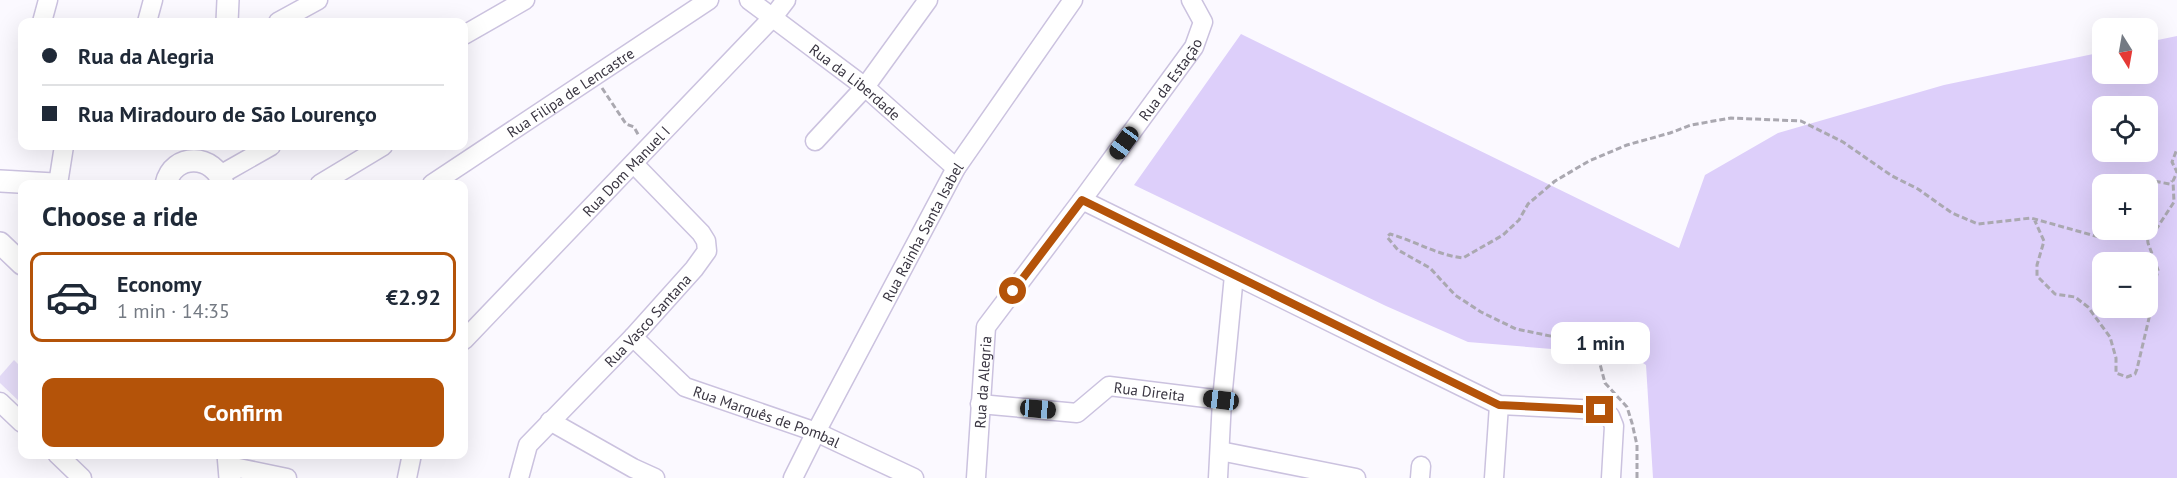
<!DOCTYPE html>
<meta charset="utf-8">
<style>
body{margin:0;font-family:"PT Sans",sans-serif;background:#f2f2f3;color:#1f2937;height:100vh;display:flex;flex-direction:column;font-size:22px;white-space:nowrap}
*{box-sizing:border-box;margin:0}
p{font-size:20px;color:#747a83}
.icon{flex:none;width:33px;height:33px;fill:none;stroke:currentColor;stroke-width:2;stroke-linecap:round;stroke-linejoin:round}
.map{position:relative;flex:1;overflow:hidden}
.side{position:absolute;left:18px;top:180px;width:450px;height:279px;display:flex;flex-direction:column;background:#fff;border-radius:12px;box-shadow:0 6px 24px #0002}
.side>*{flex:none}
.banner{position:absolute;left:18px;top:18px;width:450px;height:132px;border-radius:12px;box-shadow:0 6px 24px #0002;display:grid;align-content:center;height:132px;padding:0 24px;background:#fff}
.needle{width:39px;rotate:169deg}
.fabs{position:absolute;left:2092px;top:18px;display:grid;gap:12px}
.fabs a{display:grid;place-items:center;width:66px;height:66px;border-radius:12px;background:#fff;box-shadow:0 6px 24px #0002;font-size:30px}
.end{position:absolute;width:27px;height:27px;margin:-14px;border:8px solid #b45309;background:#fff;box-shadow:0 0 0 3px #fff}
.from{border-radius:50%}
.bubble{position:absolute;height:42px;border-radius:12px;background:#fff;box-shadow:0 6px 24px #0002;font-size:20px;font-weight:600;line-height:42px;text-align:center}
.car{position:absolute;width:18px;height:36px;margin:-18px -9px;border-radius:8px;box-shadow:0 0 4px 2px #0007;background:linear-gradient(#222 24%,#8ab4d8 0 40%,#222 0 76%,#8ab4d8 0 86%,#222 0)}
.banner b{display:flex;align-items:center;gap:21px;height:57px;font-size:22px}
.banner b+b{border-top:2px solid #e0e1e3}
.banner i{width:15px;height:15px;background:#1f2937}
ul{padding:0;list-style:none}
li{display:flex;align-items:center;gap:18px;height:90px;margin:0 12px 9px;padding:0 12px;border:3px solid transparent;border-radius:12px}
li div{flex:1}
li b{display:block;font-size:22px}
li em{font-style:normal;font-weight:600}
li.current{border-color:#b45309}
li>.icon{width:54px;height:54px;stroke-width:1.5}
h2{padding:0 24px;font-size:27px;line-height:72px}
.action{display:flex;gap:12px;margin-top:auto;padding:12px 24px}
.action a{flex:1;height:69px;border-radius:12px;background:#b45309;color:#fff;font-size:24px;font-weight:600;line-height:69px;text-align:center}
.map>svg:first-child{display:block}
</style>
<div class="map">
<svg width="2177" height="478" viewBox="0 0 2177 478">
<rect width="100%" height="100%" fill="#fbf9ff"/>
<!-- green -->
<path fill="#ddcffa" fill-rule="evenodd" d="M 1241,34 L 1679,248 L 1705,175 L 1778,133 L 1944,85 L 2103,52 L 2103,74 L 2148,74 L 2148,42 L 2177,36 L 2177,478 L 1653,478 L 1646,365 L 1625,351 L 1564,350 L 1468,342 L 1386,306 L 1134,185 ZM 2103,106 L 2148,106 L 2148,152 L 2103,152 ZM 2103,184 L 2148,184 L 2148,230 L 2103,230 ZM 2103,262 L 2148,262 L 2148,308 L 2103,308 Z"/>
<!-- building -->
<path fill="#e5dcf8" d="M 14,360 L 22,368 L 22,404 L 0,383 L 0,376 Z"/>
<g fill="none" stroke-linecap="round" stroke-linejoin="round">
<defs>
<g id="minor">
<path id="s1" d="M 749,0 L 865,87 L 956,168"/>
<path d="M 42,22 L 48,0"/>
<path d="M 147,22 L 153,0"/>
<path d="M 278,22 L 318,0"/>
<path d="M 464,35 L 525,0"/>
<path d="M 815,141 L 865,87 L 928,0"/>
<path d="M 220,175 L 271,146"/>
<path d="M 58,184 L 64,146"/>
<path d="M 320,184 L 383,146"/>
<path id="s2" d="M 432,184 L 709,0"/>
<path d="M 1082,200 L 1499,405 L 1600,410 L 1610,416 L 1614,426 L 1611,478"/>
<path id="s3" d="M 633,337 L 685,387 L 816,432 L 914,478"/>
<path id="s4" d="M 464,340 L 773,17 L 786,0"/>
<path d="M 0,402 L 22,423"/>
<path id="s5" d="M 980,404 L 1077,413 L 1109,386 L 1222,400"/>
<path d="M 550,421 L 633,468 L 655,478"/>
<path d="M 1220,451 L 1356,478"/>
<path d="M 57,454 L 82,478"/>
<path d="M 229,466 L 287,478"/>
<path d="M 407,478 L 412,454"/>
<path id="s6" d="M 519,478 L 528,445 L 633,337 L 694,269 L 707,251 L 706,241 L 701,233 L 634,164"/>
<path id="s7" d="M 793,478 L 816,432 L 956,168 L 1073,0"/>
<path id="s8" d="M 976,478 L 986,327 L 1082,200 L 1194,47 L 1203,22 L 1191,0"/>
<path d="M 1218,478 L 1222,400 L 1234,275"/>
<path d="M 1420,478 L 1421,466"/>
<path d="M 1494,478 L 1499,405"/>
</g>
<path id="tertiary" d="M 227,22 L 228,0
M 0,181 L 54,184
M 166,184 C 173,152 215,154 223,184
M 0,243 L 22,264
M 228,454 L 230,478"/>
</defs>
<!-- minor casing -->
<use href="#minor" stroke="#cbc2df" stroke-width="21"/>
<!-- tertiary casing -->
<use href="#tertiary" stroke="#cbc2df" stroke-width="24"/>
<!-- path -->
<path stroke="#aaa8b0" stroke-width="3" stroke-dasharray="6 3" stroke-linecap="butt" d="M 602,88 L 626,124 L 634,127 L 639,136
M 2137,184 L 2153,181 L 2170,184 L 2172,181
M 2034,219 L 2044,241 L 2037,265 L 2037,276 L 2055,294 L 2075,297 L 2088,307 L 2110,337 L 2116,358 L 2116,373 L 2127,377 L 2135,374 L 2137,369 L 2150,314 L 2148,302 L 2152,296 L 2158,270 L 2148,243 L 2147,232
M 1637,478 L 1637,445 L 1632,423 L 1627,407 L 1605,383 L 1595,345 L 1516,329 L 1481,312 L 1455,295 L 1430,268 L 1398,250 L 1387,237 L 1390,234 C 1415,241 1437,255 1463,258 L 1503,235 L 1519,220 L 1528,204 L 1555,181 L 1589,161 L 1627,145 L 1670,133 L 1691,125 L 1731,118 L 1801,121 L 1843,142 L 1892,176 L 1918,189 L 1952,213 L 1978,224 L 2031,218 L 2099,237 L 2144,233 L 2157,228 L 2174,202 L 2173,181 L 2177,172 L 2172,162 L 2177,149"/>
<!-- minor -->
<use href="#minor" stroke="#fff" stroke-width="18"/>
<!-- tertiary -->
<use href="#tertiary" stroke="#fff" stroke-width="21"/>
</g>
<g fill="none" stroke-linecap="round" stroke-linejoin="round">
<!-- route -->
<path stroke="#b45309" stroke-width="8" d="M 1013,291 L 1082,200 L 1499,405 L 1600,410"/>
</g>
<g text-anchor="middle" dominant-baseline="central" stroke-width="4.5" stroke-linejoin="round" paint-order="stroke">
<!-- street labels -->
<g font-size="15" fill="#393541" stroke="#fbf9ff">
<text stroke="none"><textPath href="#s8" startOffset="460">Rua da Estação</textPath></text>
<text stroke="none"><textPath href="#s1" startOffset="134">Rua da Liberdade</textPath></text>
<text stroke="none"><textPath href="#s2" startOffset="166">Rua Filipa de Lencastre</textPath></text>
<text stroke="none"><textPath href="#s4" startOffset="234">Rua Dom Manuel I</textPath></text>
<text stroke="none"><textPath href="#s7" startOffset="278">Rua Rainha Santa Isabel</textPath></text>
<text stroke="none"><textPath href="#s6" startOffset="207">Rua Vasco Santana</textPath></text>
<text stroke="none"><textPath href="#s8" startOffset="96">Rua da Alegria</textPath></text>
<text stroke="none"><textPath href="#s5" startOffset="180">Rua Direita</textPath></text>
<text stroke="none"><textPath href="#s3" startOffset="159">Rua Marquês de Pombal</textPath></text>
</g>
</g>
</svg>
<div class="fabs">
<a><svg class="needle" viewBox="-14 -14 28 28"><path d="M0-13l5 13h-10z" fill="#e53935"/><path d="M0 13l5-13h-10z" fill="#747a83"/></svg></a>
<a><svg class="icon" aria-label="locate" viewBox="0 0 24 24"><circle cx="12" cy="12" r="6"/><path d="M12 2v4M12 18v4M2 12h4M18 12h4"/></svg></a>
<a>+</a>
<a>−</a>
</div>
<i class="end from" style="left:1013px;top:291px"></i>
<i class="end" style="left:1600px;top:410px"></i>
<div class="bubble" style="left:1551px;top:322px;width:99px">1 min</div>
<i class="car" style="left:1124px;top:143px;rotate:216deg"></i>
<i class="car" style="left:1221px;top:400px;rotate:277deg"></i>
<i class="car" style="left:1038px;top:409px;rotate:95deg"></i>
<div class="banner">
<b><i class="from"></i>Rua da Alegria</b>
<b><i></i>Rua Miradouro de São Lourenço</b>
</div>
<section class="side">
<h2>Choose a ride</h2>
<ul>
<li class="current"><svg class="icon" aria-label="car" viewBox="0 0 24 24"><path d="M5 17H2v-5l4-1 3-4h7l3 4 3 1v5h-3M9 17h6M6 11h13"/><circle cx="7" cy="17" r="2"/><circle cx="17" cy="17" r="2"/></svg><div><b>Economy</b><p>1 min · 14:35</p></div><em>€2.92</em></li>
</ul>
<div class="action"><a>Confirm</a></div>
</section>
</div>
